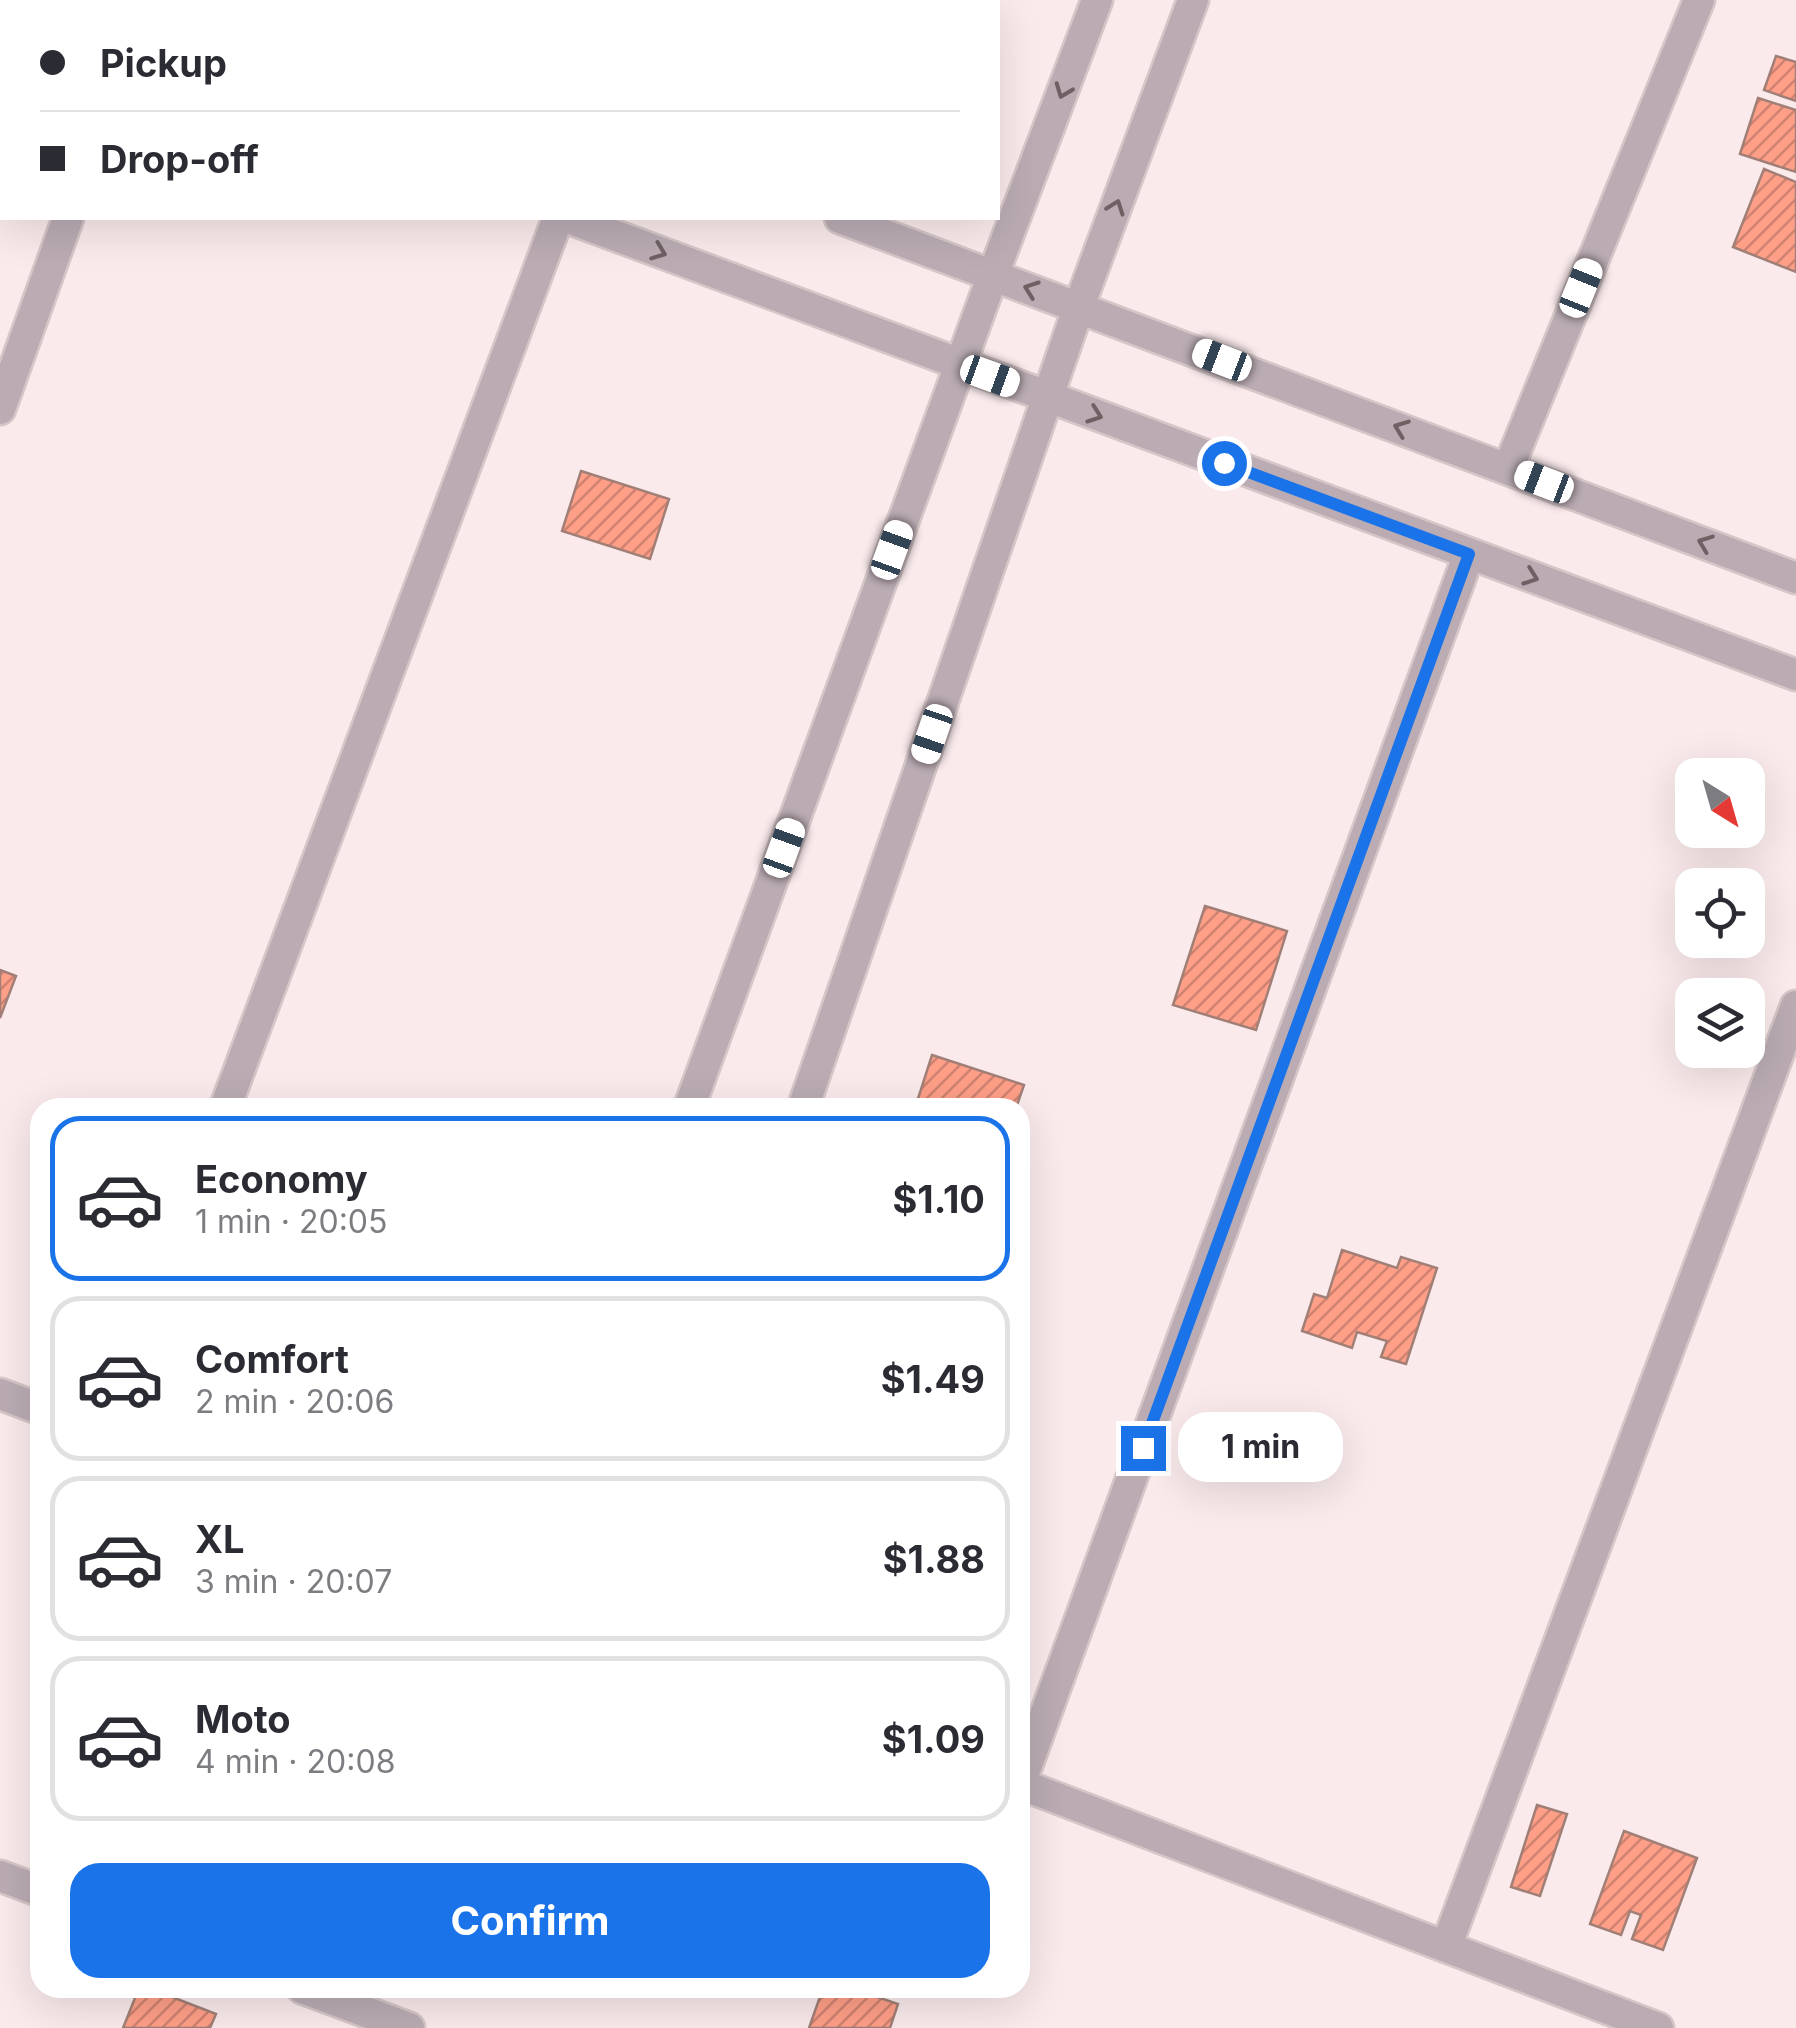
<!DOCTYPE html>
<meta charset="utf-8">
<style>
body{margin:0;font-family:Inter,sans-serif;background:#f7f7f7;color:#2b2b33;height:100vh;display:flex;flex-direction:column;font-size:38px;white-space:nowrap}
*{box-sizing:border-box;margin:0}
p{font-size:32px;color:#7c7c81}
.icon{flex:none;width:55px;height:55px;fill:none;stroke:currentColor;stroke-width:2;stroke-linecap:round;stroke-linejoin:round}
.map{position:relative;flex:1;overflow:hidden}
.drawer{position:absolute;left:30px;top:1098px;width:1000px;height:900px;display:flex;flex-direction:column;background:#fff;border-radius:30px;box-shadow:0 10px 40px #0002}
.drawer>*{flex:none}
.hud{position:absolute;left:0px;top:0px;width:1000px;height:220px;box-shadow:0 10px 40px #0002;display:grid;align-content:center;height:220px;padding:0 40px;background:#fff}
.needle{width:65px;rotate:143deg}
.fabs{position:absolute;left:1675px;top:758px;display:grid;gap:20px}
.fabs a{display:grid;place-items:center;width:90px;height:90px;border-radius:20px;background:#fff;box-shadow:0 10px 40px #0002;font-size:50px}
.end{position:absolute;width:45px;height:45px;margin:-22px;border:12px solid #1a73e8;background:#fff;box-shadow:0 0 0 5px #fff}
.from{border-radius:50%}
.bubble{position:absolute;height:70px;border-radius:30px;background:#fff;box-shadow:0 10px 40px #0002;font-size:32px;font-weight:700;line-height:70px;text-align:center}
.car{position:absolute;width:30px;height:60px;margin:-30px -15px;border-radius:12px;box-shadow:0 0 8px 2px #0007;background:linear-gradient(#fff 24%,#345 0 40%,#fff 0 76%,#345 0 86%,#fff 0)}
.hud b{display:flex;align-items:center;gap:35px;height:95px;font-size:38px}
.hud b+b{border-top:2px solid #e1e1e2}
.hud i{width:25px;height:25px;background:#2b2b33}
ul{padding:18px 0 0;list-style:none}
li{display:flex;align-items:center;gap:30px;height:165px;margin:0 20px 15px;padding:0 20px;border:5px solid #e1e1e2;border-radius:30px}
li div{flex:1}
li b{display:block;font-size:38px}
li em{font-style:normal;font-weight:700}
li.on{border-color:#1a73e8}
li>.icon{width:90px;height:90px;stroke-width:1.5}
.action{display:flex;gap:20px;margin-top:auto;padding:20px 40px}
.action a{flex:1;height:115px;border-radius:30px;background:#1a73e8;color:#fff;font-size:40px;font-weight:700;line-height:115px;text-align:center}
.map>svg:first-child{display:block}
</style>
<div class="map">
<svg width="1796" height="2028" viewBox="0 0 1796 2028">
<defs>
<pattern id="building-hatch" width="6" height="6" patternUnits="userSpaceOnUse" patternTransform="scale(2.5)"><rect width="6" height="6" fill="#ff9f88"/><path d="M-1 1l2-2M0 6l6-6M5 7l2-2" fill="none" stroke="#d08270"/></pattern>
</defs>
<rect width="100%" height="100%" fill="#faeaec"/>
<!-- building -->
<path fill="url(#building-hatch)" stroke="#a17f76" stroke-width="2.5" d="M 1776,56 L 1796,62 L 1796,101 L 1764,90 Z
M 1758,98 L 1796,110 L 1796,172 L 1740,154 Z
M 1764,169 L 1796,182 L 1796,272 L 1733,247 Z
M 581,471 L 669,499 L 650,559 L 562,531 Z
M 1205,906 L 1287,931 L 1256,1030 L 1173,1005 Z
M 0,970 L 16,976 L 0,1018 Z
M 932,1055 L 1024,1085 L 1016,1108 L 915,1108 Z
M 1342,1250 L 1397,1268 L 1401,1257 L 1437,1268 L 1406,1364 L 1381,1357 L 1387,1341 L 1357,1332 L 1352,1348 L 1302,1331 L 1314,1294 L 1327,1298 Z
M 1537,1805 L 1567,1814 L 1540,1896 L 1511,1887 Z
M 1624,1831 L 1697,1858 L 1663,1950 L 1632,1939 L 1641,1915 L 1630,1911 L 1621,1935 L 1590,1924 Z
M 139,1988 L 149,1988 L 216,2014 L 210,2028 L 123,2028 Z
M 823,1988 L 851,1988 L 898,2004 L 890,2028 L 809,2028 Z"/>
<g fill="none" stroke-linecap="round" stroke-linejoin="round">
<defs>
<path id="street" d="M 239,0 L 246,2
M 623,2 L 624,0
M 0,4 L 2,5
M 568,218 L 1796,675
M 840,218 L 1796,578
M 0,409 L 68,218
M 1508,469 L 1699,0
M 225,1108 L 558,218
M 689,1108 L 993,275 L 1097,0
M 803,1108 L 1079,306 L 1193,0
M 0,1394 L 40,1409
M 1020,1784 L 1469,554
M 1020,1784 L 1658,2028
M 0,1876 L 40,1891
M 1446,1947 L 1796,1006
M 302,1988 L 409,2028"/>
</defs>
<!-- street casing -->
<use href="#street" stroke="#d6c6c8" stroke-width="35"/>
<!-- street -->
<use href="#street" stroke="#bbacb4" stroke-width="30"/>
</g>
<!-- one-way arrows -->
<defs><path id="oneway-chevron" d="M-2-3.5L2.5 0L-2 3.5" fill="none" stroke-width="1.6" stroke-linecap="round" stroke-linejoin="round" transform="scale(2.5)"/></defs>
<g stroke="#6f6064">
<use href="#oneway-chevron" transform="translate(1063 91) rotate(111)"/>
<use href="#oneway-chevron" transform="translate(1116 207) rotate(-70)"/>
<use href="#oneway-chevron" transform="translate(659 252) rotate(21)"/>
<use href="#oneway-chevron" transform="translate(1031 289) rotate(-160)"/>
<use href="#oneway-chevron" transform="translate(1095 415) rotate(20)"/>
<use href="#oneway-chevron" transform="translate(1401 428) rotate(-159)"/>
<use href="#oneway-chevron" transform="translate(1705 543) rotate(-159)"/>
<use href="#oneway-chevron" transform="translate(1531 577) rotate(20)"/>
</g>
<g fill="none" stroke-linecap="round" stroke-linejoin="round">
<!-- route -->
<path stroke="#1a73e8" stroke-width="12" d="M 1143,1448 L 1469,554 L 1224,463"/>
</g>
</svg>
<div class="fabs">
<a><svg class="needle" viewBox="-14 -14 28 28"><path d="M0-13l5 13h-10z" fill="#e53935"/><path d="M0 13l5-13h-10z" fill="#7c7c81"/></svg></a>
<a><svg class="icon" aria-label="locate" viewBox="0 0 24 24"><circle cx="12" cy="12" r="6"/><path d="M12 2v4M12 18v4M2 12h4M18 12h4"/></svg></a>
<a><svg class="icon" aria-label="layers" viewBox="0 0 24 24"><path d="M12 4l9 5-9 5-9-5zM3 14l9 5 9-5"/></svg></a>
</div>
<i class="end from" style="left:1224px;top:463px"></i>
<i class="end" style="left:1143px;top:1448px"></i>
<div class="bubble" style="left:1178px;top:1412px;width:165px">1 min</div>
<i class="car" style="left:1581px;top:288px;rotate:22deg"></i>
<i class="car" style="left:1222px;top:360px;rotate:291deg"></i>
<i class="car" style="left:990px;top:376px;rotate:110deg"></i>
<i class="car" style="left:1544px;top:482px;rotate:291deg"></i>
<i class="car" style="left:892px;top:550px;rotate:20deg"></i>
<i class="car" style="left:932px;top:734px;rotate:199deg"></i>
<i class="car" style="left:784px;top:848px;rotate:20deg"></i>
<div class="hud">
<b><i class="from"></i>Pickup</b>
<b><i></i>Drop-off</b>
</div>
<section class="drawer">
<ul>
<li class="on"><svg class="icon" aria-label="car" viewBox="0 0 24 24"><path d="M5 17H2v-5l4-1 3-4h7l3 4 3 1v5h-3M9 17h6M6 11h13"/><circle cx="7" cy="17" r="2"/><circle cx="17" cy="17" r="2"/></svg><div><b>Economy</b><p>1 min · 20:05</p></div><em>$1.10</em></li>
<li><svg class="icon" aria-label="car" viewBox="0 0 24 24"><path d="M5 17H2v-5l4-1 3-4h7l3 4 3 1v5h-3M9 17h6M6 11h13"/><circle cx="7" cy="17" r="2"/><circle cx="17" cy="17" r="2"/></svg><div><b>Comfort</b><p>2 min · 20:06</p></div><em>$1.49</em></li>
<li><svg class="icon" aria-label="car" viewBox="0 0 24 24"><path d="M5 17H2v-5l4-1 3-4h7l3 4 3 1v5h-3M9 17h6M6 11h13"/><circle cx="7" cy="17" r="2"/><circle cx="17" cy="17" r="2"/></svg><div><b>XL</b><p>3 min · 20:07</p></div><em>$1.88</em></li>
<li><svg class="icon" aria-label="car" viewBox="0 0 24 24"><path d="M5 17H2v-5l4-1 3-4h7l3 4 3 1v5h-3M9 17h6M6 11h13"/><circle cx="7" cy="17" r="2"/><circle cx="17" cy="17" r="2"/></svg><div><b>Moto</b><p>4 min · 20:08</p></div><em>$1.09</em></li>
</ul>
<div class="action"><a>Confirm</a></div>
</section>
</div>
